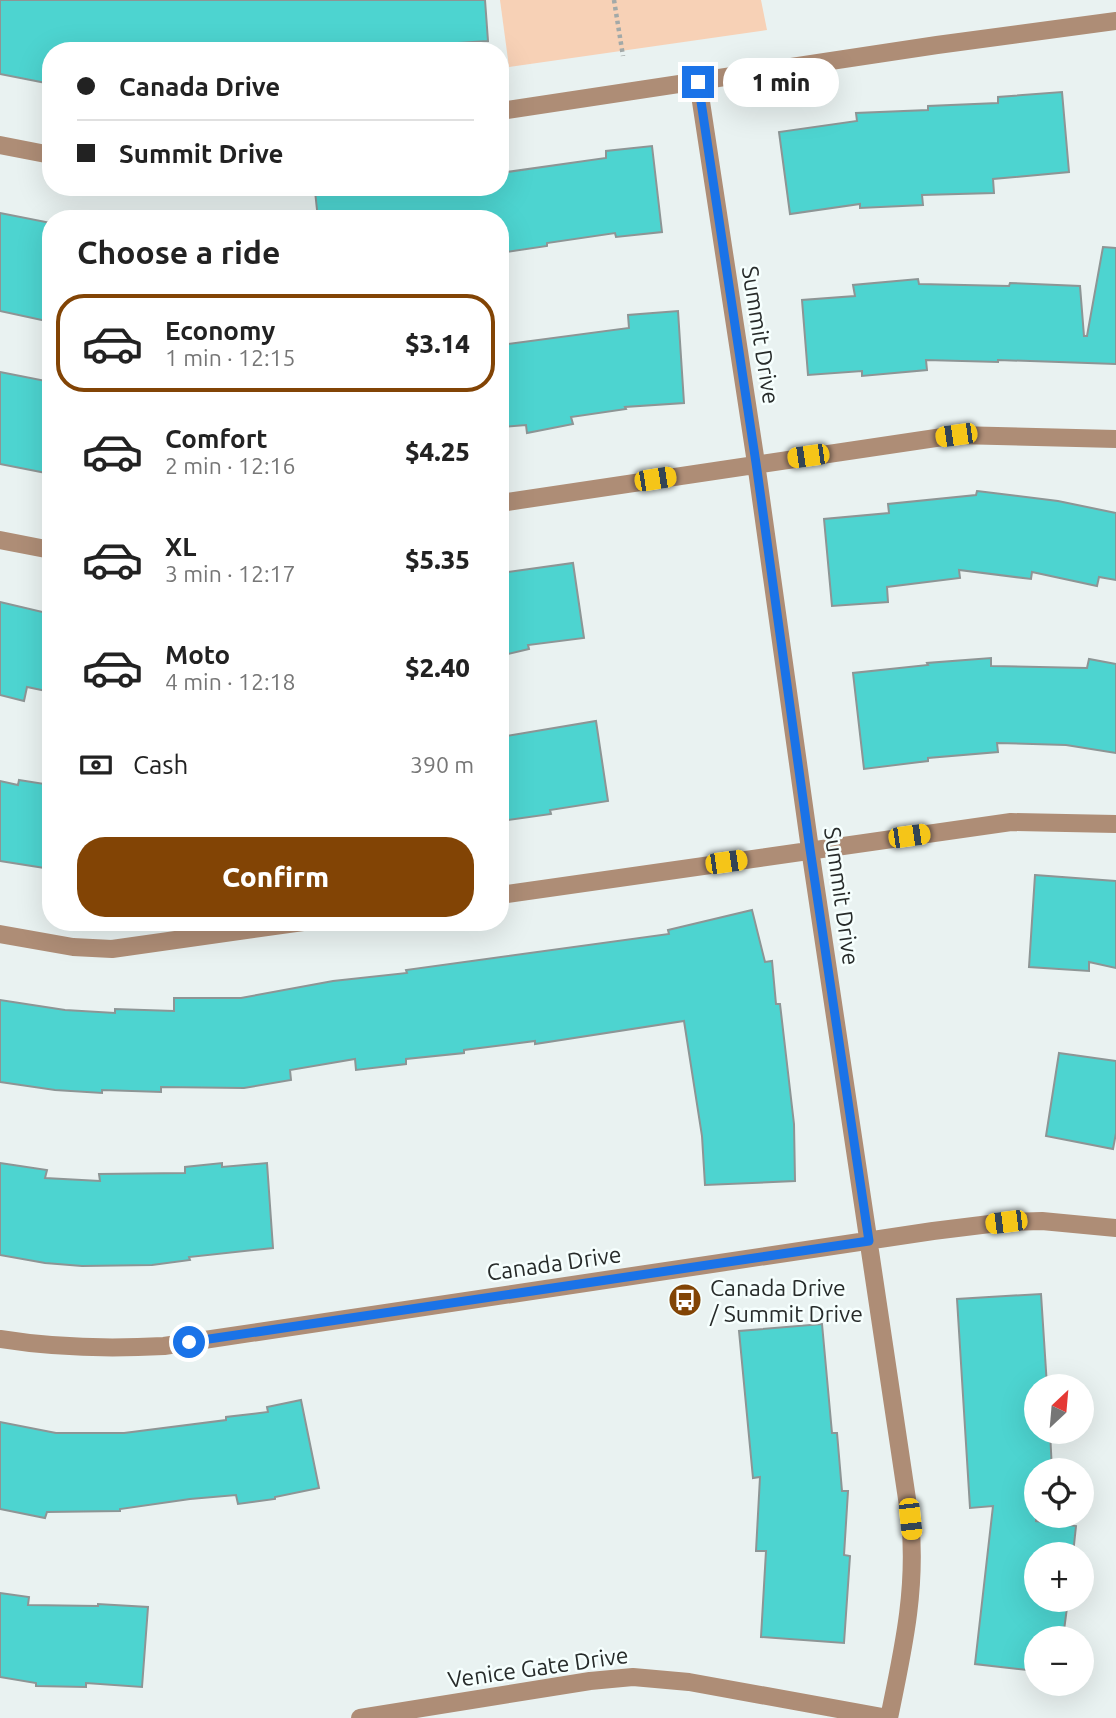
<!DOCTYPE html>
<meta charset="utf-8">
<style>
body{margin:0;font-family:Ubuntu,sans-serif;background:#f2f2f2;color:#222;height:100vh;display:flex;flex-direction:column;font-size:26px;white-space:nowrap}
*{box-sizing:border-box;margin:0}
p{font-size:23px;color:#767676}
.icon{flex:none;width:38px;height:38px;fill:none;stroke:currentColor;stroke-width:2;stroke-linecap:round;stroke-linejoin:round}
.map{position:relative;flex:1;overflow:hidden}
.details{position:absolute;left:42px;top:210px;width:467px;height:721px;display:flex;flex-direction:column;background:#fff;border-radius:28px;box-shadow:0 7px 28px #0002}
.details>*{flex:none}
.guide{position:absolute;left:42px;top:42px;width:467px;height:154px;border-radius:28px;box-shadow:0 7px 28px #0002;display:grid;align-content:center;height:154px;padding:0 35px;background:#fff}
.needle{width:46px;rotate:26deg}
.buttons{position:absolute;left:1024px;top:1374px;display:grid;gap:14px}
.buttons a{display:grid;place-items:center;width:70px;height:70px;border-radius:50%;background:#fff;box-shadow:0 7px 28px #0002;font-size:35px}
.end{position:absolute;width:32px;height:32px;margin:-16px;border:9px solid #1a73e8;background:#fff;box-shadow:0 0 0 4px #fff}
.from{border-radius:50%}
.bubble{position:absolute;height:49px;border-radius:24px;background:#fff;box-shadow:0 7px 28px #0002;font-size:23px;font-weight:800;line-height:49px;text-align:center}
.car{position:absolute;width:21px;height:42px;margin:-21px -10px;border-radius:9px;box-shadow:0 0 5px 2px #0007;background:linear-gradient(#f5c518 24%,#345 0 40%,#f5c518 0 76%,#345 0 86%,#f5c518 0)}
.guide b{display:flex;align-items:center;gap:24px;height:66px;font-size:26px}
.guide b+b{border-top:2px solid #e0e0e0}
.guide i{width:18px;height:18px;background:#222}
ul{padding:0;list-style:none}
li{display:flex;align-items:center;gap:21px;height:98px;margin:0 14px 10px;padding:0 21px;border:4px solid transparent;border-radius:28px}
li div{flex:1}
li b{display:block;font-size:26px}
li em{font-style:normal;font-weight:800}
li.selected{border-color:#824405}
li>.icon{width:63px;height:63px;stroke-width:1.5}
h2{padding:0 35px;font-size:32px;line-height:84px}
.pay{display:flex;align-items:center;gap:18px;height:77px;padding:0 35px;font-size:26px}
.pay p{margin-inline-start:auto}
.action{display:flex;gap:14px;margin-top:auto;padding:14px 35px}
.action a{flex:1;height:80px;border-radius:28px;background:#824405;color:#fff;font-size:28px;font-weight:800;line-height:80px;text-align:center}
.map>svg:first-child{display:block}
</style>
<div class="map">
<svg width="1116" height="1718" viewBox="0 0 1116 1718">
<rect width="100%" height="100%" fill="#e9f2f1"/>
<!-- green -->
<path fill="#f7d1b6" d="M 500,0 L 761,0 L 767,30 L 509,67 Z"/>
<!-- building -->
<path fill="#4dd4d0" stroke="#8d9595" stroke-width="2" d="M 0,0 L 485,0 L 488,41 L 443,44 L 407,51 L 51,51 L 51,84 L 0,74 Z
M 1062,92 L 1069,172 L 993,179 L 994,193 L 922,195 L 923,205 L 860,208 L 860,204 L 790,214 L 779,132 L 857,121 L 856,113 L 928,110 L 928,106 L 998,103 L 998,97 Z
M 652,146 L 662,232 L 616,237 L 615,233 L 547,243 L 547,246 L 500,253 L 500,219 L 318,219 L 315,191 L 356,187 L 366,187 L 366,190 L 500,187 L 500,173 L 606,158 L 606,151 Z
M 0,213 L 51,223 L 51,322 L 0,311 Z
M 1103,247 L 1116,248 L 1116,364 L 998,360 L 998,362 L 926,360 L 927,370 L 862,376 L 862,371 L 808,375 L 802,300 L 855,296 L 853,285 L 918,279 L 919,284 L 1009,286 L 1010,283 L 1080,286 L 1084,336 L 1087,336 Z
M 678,311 L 684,403 L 625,407 L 626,409 L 571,417 L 573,424 L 527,433 L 526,425 L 500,427 L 500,345 L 629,328 L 628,315 Z
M 0,372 L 51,382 L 51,474 L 0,464 Z
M 977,491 L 1058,501 L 1116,513 L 1116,580 L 1099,577 L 1097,586 L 1032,572 L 1031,579 L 959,570 L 960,578 L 887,587 L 888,602 L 832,606 L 824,519 L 889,513 L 888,504 L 976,495 Z
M 573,563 L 584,638 L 528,645 L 529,649 L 500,656 L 500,573 Z
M 0,602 L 51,614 L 51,692 L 27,687 L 24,701 L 0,695 Z
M 991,658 L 991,666 L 1087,668 L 1089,659 L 1116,664 L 1116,753 L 1066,745 L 997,743 L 998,752 L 928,758 L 928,761 L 864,769 L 853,673 L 928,665 L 927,663 Z
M 596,721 L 608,801 L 550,810 L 551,814 L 500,821 L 500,737 Z
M 19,780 L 51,785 L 51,869 L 0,861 L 0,781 L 18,785 Z
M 1035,875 L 1116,881 L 1116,968 L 1089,962 L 1089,971 L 1029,967 Z
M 752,910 L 765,962 L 772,961 L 776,1004 L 780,1004 L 794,1124 L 795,1181 L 705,1185 L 702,1136 L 684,1021 L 535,1044 L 535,1041 L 464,1050 L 464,1053 L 406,1059 L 406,1064 L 356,1070 L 355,1059 L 290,1070 L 291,1080 L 244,1088 L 161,1087 L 161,1092 L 102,1090 L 102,1093 L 55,1090 L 0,1082 L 0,1000 L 65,1010 L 115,1013 L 115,1009 L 174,1011 L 174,998 L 241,998 L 333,981 L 407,973 L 406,970 L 669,934 L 668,930 Z
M 1059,1053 L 1116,1061 L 1116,1133 L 1113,1149 L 1046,1136 Z
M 0,1163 L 47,1170 L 45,1178 L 100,1181 L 99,1174 L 185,1173 L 185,1167 L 222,1163 L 222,1167 L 267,1163 L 273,1248 L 189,1257 L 190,1260 L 152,1265 L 82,1266 L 45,1263 L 0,1255 Z
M 1041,1294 L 1047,1386 L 1036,1386 L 1036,1432 L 1050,1432 L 1052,1470 L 1036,1470 L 1036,1521 L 1076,1526 L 1073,1554 L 1036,1554 L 1036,1600 L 1068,1600 L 1063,1638 L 1036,1638 L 1036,1671 L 975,1664 L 993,1506 L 970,1508 L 957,1299 Z
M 822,1324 L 832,1433 L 837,1433 L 842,1491 L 848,1491 L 844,1555 L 850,1556 L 844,1643 L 761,1637 L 766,1551 L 756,1551 L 760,1477 L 753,1478 L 739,1331 Z
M 301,1400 L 319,1488 L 275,1497 L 275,1499 L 238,1504 L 236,1495 L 190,1499 L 120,1509 L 120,1511 L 47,1512 L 45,1518 L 0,1509 L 0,1422 L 56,1433 L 124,1433 L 226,1420 L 226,1417 L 268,1412 L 267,1407 Z
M 0,1593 L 29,1597 L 28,1605 L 98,1606 L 98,1604 L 148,1607 L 142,1687 L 86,1683 L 86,1687 L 36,1686 L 36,1683 L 0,1677 Z"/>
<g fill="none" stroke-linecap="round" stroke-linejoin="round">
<!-- path -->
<path stroke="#a2a9a8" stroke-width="4.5" stroke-dasharray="3.5 3.5" stroke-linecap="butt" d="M 614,0 L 623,56"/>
<!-- minor -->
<path stroke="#ae8d76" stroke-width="18" d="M 698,82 L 756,463 L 810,849 L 910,1519 C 917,1589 903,1650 889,1718
M 500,111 L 937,45 L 1116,21
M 0,145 L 51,155
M 500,503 L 956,435 L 1116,439
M 0,540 L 51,550
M 500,895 L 1011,822 L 1116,824
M 0,934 L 73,947 L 112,949 L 303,922
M 0,1339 C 55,1348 108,1349 164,1346 L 933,1231 L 1006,1222 L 1042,1221 L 1116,1228
M 360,1718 L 590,1681 L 633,1677 L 689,1682 L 888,1718"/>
</g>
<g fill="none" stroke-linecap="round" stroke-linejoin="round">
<!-- route -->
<path stroke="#1a73e8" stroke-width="9" d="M 189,1342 L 869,1241 L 810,849 L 756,463 L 698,82"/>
</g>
<!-- icons -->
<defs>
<symbol id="bus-disc" viewBox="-11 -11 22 22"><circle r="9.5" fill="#824405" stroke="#f6fffe"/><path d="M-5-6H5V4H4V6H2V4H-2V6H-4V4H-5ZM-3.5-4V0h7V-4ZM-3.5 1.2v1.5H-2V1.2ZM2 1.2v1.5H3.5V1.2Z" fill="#fff"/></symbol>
</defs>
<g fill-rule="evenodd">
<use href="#bus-disc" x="666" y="1281" width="38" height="38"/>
</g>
<g text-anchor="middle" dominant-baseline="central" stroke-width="5" stroke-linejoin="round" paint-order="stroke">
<!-- street labels -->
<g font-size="23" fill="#272b2a" stroke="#f6fffe">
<text transform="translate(761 335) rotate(81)">Summit Drive</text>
<text transform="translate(842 896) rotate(82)">Summit Drive</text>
<text transform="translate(554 1263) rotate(-8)">Canada Drive</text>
<text transform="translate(538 1667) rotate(-8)">Venice Gate Drive</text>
</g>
<!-- poi labels -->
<g font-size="23" fill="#272b2a" stroke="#f6fffe" text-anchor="start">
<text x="710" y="1287">Canada Drive<tspan x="710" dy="26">/ Summit Drive</tspan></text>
</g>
</g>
</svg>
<div class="buttons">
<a><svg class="needle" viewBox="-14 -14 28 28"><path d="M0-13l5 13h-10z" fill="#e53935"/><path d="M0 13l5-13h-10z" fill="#767676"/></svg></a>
<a><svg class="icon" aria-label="locate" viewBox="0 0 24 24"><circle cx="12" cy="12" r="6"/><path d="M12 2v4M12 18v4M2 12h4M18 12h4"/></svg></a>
<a>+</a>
<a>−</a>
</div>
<i class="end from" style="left:189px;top:1342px"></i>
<i class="end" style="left:698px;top:82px"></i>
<div class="bubble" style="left:723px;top:58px;width:116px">1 min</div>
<i class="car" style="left:956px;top:435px;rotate:262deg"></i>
<i class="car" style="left:808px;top:456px;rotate:262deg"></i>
<i class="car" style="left:655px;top:479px;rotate:81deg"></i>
<i class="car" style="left:909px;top:836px;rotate:82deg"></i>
<i class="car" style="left:726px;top:862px;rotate:82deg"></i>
<i class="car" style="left:1006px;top:1222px;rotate:263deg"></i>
<i class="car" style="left:910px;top:1519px;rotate:174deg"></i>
<div class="guide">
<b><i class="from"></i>Canada Drive</b>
<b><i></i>Summit Drive</b>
</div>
<section class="details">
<h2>Choose a ride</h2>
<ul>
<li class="selected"><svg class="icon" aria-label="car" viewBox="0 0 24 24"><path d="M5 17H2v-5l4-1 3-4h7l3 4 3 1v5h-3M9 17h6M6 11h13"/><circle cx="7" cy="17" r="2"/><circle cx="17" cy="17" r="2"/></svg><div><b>Economy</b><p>1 min · 12:15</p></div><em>$3.14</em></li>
<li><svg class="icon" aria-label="car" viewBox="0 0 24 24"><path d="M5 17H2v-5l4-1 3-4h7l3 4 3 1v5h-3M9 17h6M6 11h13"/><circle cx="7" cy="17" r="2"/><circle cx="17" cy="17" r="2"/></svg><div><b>Comfort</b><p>2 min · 12:16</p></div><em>$4.25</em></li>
<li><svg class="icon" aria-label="car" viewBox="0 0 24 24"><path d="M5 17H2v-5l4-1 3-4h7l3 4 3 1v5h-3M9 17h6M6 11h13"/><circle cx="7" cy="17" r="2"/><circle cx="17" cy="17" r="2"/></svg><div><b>XL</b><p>3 min · 12:17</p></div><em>$5.35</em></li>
<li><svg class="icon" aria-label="car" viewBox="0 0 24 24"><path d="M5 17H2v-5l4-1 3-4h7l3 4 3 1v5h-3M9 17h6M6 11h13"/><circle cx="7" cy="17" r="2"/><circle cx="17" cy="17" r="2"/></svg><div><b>Moto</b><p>4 min · 12:18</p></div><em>$2.40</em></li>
</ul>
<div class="pay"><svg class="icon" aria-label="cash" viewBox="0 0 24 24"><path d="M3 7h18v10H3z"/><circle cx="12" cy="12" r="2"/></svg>Cash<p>390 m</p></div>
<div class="action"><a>Confirm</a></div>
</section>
</div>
